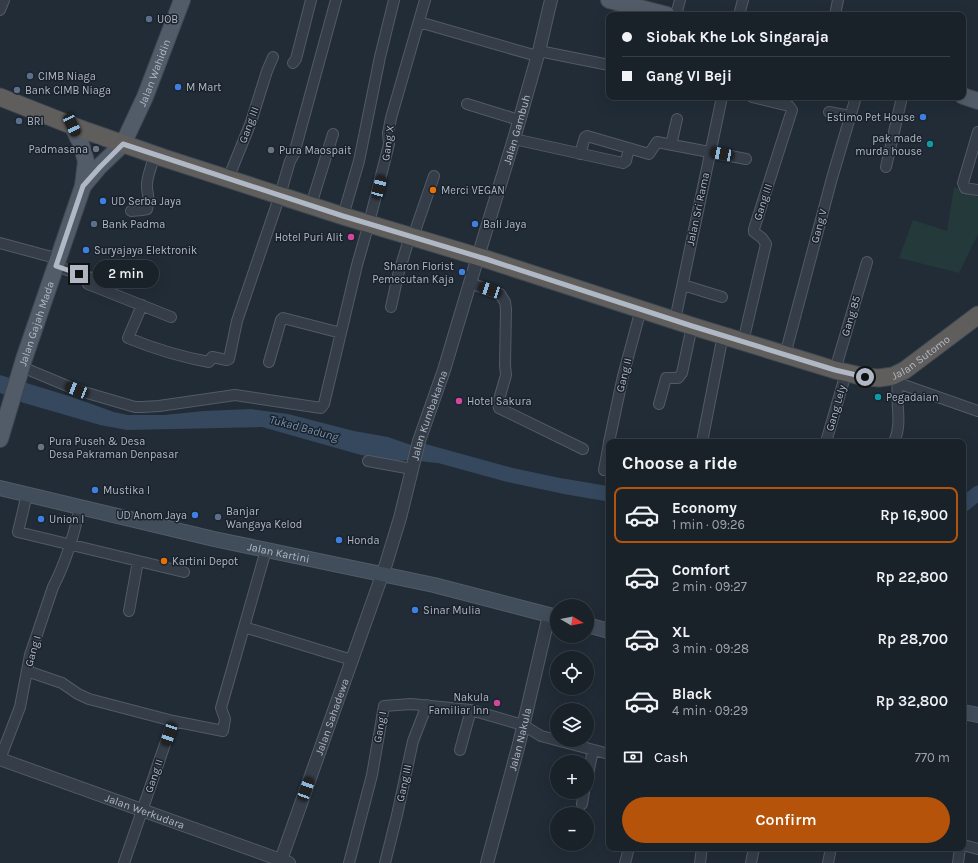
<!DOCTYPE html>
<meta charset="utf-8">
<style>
body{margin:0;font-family:Karla,sans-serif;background:#262e35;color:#f1f3f6;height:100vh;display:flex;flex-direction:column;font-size:15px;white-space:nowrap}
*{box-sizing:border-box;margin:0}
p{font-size:13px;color:#9fa3a8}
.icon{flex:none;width:22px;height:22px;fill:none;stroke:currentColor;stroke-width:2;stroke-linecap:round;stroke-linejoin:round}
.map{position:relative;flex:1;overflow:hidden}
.panel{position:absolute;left:606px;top:439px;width:360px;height:412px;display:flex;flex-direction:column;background:#192129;border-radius:8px;box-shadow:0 4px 16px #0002,0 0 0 1px #373e46}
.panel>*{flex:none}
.guide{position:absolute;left:606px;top:12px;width:360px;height:88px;border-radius:8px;box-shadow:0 4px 16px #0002,0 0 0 1px #373e46;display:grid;align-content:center;height:88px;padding:0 16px;background:#192129}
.needle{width:26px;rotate:100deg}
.fabs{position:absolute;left:550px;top:599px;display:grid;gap:8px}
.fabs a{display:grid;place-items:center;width:44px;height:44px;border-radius:50%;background:#192129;box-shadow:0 4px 16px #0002,0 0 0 1px #373e46;font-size:20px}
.end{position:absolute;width:18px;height:18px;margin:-9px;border:5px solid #afb8c4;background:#111;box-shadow:0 0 0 2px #111}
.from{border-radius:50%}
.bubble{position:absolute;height:28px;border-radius:14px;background:#192129;box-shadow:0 4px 16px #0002,0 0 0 1px #373e46;font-size:13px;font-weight:600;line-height:28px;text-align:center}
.car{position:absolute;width:12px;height:24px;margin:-12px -6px;border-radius:5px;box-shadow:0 0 3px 1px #0007;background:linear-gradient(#222 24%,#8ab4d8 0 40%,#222 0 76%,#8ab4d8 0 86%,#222 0)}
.guide b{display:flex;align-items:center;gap:14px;height:38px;font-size:15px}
.guide b+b{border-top:1px solid #373e46}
.guide i{width:10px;height:10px;background:#f1f3f6}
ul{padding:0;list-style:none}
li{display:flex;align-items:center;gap:12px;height:56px;margin:0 8px 6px;padding:0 8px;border:2px solid transparent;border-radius:8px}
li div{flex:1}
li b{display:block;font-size:15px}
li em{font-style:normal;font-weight:600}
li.current{border-color:#b45309}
li>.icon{width:36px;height:36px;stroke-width:1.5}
h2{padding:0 16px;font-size:18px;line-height:48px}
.pay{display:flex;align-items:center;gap:10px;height:44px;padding:0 16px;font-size:15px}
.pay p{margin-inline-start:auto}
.primary-button{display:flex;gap:8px;margin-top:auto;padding:8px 16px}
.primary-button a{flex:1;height:46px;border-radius:24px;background:#b45309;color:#fff;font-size:16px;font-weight:600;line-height:46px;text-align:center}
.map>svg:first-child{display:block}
</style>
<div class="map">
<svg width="978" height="863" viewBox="0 0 978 863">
<rect width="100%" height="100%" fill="#212c37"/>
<!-- green -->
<path fill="#243939" d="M 954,187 L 978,197 L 978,234 L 959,273 L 899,258 L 913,220 L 947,231 Z"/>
<!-- water -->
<path fill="#35485e" d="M 0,375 L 69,396 L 114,412 L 128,415 L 164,415 L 204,411 L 251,409 L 288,414 L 354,431 L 388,437 L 414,446 L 441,452 L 437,463 L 409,460 L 396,461 L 361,455 L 262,427 L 127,430 L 100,425 L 24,403 L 0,393 Z"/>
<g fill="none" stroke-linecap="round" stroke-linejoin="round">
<!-- river -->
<path stroke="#35485e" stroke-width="15" d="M 419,450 L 510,475 L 562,486 L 609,494
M 963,505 L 978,493"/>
<defs>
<path id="minor" d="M 0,10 L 4,0
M 676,15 L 680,0
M 739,15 L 743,0
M 835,15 L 838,0
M 419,22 L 537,56
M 539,51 L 609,65
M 293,63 L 296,59 L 311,0
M 467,104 L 519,120
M 829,112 L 850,116
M 978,132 L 963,183 L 965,188 L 978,190
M 514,139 L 623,163 L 626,161 L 629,148
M 671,145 L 677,119
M 580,154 L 585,137 L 587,136 L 649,154 L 657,142 L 746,159
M 886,167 L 902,97
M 228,179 L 251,122 L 267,71 L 273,57
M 311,205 L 333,134
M 131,211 L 142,210 L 147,209 C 151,197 146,193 147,183 C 148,174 152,164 155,155
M 343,216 L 359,161 L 380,57 L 394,0
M 413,237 L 434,176
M 0,243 L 59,259
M 56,266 L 91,278 L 88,284 L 171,317
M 470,283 L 500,294 L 505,302 L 506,309 L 505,365 L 506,375 L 498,403 L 499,408 L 583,449
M 683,285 L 722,297
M 142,305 L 128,338 C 155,349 181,357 209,362 L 212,357 L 227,360 L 229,359 L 237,321 L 280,195 L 290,161 L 294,154 L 336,0
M 391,307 L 398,275 L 410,236
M 675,320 L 722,97
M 743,342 L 766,244 L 762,238 L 754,232 L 754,229 L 792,110 L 789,106 L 752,97
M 785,355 L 832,178 L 856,97
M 269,362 L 281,320 L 283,318 L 341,333
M 22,367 L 77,390 L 135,407 L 142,407 L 159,406 L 235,395 L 321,408 L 324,404 L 357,265 L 369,223 L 389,144 L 388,133 L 391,118 L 425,0
M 835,370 L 867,262
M 898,374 L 898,383 L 978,411
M 659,404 L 666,378 L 678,378 L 682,373 L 692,326
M 609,442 L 623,376 L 641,309
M 702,442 L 723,335
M 826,442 L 846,373
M 894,442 C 903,423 895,403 898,383
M 368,461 L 412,469
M 604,470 L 609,443
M 27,494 L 18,532 L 184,572
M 129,611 L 138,561
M 244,627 L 352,660
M 27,671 L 62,683 L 78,694 L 89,699 L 173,721 L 223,731 L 225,719 L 221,708 L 266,550
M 460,750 L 471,710
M 0,759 L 20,707 L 30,655 L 53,587 C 66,562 74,535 80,507
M 587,779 L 593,750
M 582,804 L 584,792
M 963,845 L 978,849
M 124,863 L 173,721
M 349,863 L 372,775 L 384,706 L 411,704 L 471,710 L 523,725 L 541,736 L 609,754
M 385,863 L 397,815 L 413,741 L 427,705
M 625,863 L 629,848
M 700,863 L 702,848
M 751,863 L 754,848
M 828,863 L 831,848
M 958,863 L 960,848"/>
<g id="tertiary">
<path id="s1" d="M 0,759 L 289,863"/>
<path id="s2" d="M 281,860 L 386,564 L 400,518 L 419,441 L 444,370 L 470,283 L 514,139 L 539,51 L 551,0"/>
<path id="s3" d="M 487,863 L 519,744 L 549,615"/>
</g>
<g id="secondary">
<path id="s4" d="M 0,488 L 214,539 L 434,585 L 557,617"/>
<path d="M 587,625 L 609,631"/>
<path d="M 963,712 L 978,715"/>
</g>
<g id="primary">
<path d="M 609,0 L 667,15"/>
<path d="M 963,96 L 978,101"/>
<path id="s5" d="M 83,186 L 99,167 L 123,144 L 145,97 L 182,0"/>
<path id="s6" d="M 0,439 L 24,359 L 83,186 L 86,161 L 81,144 L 72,125"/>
</g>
<g id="trunk">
<path id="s7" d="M 0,97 L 81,129 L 164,158 L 343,216 L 486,259 L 692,326 L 835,370 L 865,377 L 879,378 L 893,376 L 905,370 L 978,315"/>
</g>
</defs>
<!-- minor casing -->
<use href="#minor" stroke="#525b65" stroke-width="12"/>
<!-- tertiary casing -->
<use href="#tertiary" stroke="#525b65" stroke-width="14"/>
<!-- secondary casing -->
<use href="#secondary" stroke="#525b65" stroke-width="16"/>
<!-- primary casing -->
<use href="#primary" stroke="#3e4651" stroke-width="18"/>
<!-- trunk casing -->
<use href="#trunk" stroke="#3f4852" stroke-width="19"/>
<!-- minor -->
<use href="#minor" stroke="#343d48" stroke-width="10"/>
<!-- tertiary -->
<use href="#tertiary" stroke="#343d48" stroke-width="12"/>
<!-- secondary -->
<use href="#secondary" stroke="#424d5b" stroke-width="14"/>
<!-- primary -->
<use href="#primary" stroke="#525c68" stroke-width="16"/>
<!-- trunk -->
<use href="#trunk" stroke="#605e5d" stroke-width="17"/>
</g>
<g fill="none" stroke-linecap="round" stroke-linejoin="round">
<!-- route -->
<path stroke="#afb8c4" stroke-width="5" d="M 79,274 L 56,266 L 83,186 L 100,167 L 123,144 L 343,216 L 486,259 L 692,326 L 835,370 L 865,377"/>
</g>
<!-- markers -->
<g fill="#5c6f8a" stroke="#1a222c" stroke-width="1.5">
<circle cx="149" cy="19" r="4"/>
<circle cx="30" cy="76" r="4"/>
<circle cx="17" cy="90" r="4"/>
<circle cx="19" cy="121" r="4"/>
<circle cx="94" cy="224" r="4"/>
<circle cx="218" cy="517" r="4"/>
</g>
<g fill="#3f7fe0" stroke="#1a222c" stroke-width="1.5">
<circle cx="178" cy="87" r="4"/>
<circle cx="923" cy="117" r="4"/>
<circle cx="103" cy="201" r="4"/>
<circle cx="475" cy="224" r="4"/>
<circle cx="86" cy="250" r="4"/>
<circle cx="462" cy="272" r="4"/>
<circle cx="95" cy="490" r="4"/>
<circle cx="195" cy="515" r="4"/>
<circle cx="41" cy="519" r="4"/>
<circle cx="339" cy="540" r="4"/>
<circle cx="415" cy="610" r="4"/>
</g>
<g fill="#0f9aa8" stroke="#1a222c" stroke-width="1.5">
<circle cx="930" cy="144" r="4"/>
<circle cx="878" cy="397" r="4"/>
</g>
<g fill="#6b7280" stroke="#1a222c" stroke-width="1.5">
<circle cx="96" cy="149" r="4"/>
<circle cx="271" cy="150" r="4"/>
<circle cx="41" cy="447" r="4"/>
</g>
<g fill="#e8710a" stroke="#1a222c" stroke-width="1.5">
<circle cx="433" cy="190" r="4"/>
<circle cx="164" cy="561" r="4"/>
</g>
<g fill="#d1479c" stroke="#1a222c" stroke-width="1.5">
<circle cx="351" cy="237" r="4"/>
<circle cx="459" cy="401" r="4"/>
<circle cx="497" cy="703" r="4"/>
</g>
<g text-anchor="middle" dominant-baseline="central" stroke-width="3" stroke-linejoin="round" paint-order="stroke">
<!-- poi labels -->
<g font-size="11" fill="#afb8c4" stroke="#1a222c" text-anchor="start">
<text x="157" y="19">UOB</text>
<text x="38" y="76">CIMB Niaga</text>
<text x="186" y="87">M Mart</text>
<text x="25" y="90">Bank CIMB Niaga</text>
<text x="915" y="117" text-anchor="end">Estimo Pet House</text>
<text x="27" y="121">BRI</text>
<text x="922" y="138" text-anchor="end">pak made<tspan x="922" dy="13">murda house</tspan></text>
<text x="88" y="149" text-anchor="end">Padmasana</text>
<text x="279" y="150">Pura Maospait</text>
<text x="441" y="190">Merci VEGAN</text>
<text x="111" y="201">UD Serba Jaya</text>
<text x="102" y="224">Bank Padma</text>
<text x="483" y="224">Bali Jaya</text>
<text x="343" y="237" text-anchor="end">Hotel Puri Alit</text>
<text x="94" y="250">Suryajaya Elektronik</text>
<text x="454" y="266" text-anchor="end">Sharon Florist<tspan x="454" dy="13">Pemecutan Kaja</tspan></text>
<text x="886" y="397">Pegadaian</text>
<text x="467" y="401">Hotel Sakura</text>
<text x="49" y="441">Pura Puseh &amp; Desa<tspan x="49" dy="13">Desa Pakraman Denpasar</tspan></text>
<text x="103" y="490">Mustika I</text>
<text x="226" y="511">Banjar<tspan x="226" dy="13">Wangaya Kelod</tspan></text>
<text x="187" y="515" text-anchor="end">UD Anom Jaya</text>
<text x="49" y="519">Union I</text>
<text x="347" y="540">Honda</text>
<text x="172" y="561">Kartini Depot</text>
<text x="423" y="610">Sinar Mulia</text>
<text x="489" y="697" text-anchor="end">Nakula<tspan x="489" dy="13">Familiar Inn</tspan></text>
</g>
<!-- street labels -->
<g font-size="11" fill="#afb8c4" stroke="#1a222c">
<text stroke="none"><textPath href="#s5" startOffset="136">Jalan Wahidin</textPath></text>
<text transform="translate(249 125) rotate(-70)">Gang III</text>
<text stroke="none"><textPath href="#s2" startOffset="768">Jalan Gambuh</textPath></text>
<text transform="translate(388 143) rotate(-82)">Gang X</text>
<text transform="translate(763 202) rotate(-72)">Gang III</text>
<text transform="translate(698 209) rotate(-78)">Jalan Sri Rama</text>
<text transform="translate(819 226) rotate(-75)">Gang V</text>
<text transform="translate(851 316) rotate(-73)">Gang 85</text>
<text stroke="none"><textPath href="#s6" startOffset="121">Jalan Gajah Mada</textPath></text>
<text stroke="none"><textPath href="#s7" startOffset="971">Jalan Sutomo</textPath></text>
<text transform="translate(624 375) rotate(-76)">Gang II</text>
<text transform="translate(836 408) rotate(-74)">Gang Lely</text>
<text stroke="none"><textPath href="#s2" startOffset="469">Jalan Kumbakarna</textPath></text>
<text stroke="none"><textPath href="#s4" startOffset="286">Jalan Kartini</textPath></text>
<text transform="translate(33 651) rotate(-74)">Gang I</text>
<text stroke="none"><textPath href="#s2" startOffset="152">Jalan Sahadewa</textPath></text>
<text transform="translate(380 727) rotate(-80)">Gang I</text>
<text stroke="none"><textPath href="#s3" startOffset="128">Jalan Nakula</textPath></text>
<text transform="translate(154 776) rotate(-71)">Gang II</text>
<text transform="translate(404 783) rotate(-78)">Gang III</text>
<text stroke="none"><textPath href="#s1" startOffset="154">Jalan Werkudara</textPath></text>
</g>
<!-- water labels -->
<g font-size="12" font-style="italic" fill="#7790ac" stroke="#1a222c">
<text transform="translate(304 428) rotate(15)">Tukad Badung</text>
</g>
</g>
</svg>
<div class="fabs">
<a><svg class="needle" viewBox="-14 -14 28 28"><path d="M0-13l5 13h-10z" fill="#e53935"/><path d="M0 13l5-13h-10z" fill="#9fa3a8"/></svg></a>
<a><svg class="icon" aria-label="locate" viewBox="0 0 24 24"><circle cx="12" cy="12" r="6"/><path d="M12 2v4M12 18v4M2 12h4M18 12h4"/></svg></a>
<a><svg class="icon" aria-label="layers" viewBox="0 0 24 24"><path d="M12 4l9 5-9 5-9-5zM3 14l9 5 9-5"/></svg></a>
<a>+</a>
<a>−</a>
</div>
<i class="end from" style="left:865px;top:377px"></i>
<i class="end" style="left:79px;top:274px"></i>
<div class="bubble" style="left:93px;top:260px;width:66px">2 min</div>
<i class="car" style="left:72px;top:125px;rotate:155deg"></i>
<i class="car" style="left:722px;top:154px;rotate:281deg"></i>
<i class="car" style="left:379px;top:187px;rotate:15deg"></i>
<i class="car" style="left:490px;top:290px;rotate:289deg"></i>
<i class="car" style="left:77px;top:390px;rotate:292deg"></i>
<i class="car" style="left:169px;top:734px;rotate:199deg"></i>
<i class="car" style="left:306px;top:789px;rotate:20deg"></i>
<div class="guide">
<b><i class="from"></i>Siobak Khe Lok Singaraja</b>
<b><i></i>Gang VI Beji</b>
</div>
<section class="panel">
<h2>Choose a ride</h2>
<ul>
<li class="current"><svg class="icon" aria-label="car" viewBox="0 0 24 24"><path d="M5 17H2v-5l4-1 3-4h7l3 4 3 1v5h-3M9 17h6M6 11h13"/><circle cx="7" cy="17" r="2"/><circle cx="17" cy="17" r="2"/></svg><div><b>Economy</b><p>1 min · 09:26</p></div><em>Rp 16,900</em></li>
<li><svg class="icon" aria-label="car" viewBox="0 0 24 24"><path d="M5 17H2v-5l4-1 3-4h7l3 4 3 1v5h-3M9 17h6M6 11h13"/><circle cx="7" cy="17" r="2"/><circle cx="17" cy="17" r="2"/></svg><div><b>Comfort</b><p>2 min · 09:27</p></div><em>Rp 22,800</em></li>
<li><svg class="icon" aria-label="car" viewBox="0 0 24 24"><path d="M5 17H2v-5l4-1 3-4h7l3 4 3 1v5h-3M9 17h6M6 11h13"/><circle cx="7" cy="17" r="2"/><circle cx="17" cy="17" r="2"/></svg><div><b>XL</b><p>3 min · 09:28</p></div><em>Rp 28,700</em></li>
<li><svg class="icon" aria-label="car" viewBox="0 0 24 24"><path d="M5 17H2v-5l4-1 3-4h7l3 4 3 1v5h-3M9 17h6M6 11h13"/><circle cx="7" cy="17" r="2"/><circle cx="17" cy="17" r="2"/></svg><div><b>Black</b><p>4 min · 09:29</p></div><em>Rp 32,800</em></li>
</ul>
<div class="pay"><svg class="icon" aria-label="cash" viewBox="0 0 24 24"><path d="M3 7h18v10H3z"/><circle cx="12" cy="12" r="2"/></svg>Cash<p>770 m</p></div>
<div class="primary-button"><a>Confirm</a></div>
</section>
</div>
